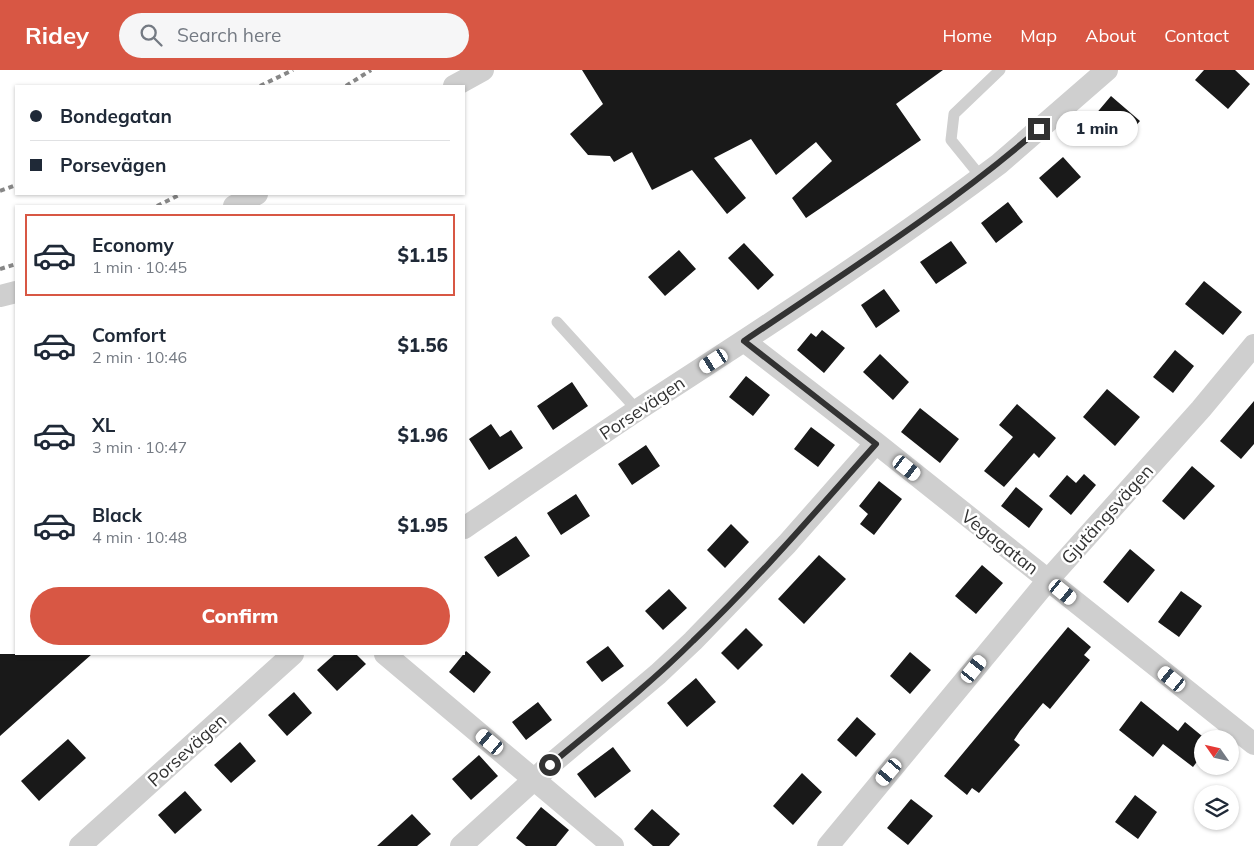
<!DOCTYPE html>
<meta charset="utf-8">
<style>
body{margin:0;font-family:Mulish,sans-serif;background:#f6f6f7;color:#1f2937;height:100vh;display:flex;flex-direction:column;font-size:19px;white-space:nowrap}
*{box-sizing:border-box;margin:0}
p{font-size:16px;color:#747a83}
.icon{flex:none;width:28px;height:28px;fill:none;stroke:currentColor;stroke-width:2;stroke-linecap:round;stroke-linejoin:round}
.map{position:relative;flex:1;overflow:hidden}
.sheet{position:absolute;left:15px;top:135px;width:450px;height:450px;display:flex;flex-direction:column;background:#fff;border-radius:0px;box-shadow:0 1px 4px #0004}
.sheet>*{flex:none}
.top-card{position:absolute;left:15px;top:15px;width:450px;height:110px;border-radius:0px;box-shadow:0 1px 4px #0004;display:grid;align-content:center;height:110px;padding:0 15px;background:#fff}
.needle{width:32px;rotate:304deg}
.tools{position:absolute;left:1194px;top:660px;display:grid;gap:10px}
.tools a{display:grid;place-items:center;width:45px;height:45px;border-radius:50%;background:#fff;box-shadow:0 1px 4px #0004;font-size:25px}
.end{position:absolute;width:22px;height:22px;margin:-11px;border:6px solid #323232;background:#fff;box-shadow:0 0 0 2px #fff}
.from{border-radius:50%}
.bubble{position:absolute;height:35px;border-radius:18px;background:#fff;box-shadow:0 1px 4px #0004;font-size:16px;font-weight:800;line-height:35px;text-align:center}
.car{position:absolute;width:15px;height:30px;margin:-15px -8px;border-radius:6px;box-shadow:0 0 4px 1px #0007;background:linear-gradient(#fff 24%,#345 0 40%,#fff 0 76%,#345 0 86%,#fff 0)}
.top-card b{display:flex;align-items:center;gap:18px;height:48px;font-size:19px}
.top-card b+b{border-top:1px solid #e0e1e3}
.top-card i{width:12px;height:12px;background:#1f2937}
ul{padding:9px 0 0;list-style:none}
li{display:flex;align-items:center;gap:15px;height:82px;margin:0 10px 8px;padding:0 5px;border:2px solid transparent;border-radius:0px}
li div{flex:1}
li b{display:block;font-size:19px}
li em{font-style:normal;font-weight:800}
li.active{border-color:#d85744}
li>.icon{width:45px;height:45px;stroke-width:1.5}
.primary-button{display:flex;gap:10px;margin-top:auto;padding:10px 15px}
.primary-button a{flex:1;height:58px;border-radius:30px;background:#d85744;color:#fff;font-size:20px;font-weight:800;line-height:58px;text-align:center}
header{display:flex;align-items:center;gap:30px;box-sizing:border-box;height:70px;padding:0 25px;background:#d85744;color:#fff}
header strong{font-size:24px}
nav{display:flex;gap:28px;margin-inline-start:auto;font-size:18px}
.search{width:350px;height:45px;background:#f6f6f7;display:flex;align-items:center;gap:12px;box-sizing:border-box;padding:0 18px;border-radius:28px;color:#747a83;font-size:19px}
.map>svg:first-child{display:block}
</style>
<header>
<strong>Ridey</strong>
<div class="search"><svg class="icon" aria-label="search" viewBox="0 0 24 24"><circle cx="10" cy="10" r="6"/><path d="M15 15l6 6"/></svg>Search here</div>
<nav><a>Home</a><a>Map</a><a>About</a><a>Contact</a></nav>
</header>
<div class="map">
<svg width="1254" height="776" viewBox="0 0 1254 776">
<rect width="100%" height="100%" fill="#fff"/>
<!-- building -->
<path fill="#191919" d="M 582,0 L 943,0 L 896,34 L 921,70 L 806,148 L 792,128 L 832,91 L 816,72 L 776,105 L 751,69 L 714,88 L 746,128 L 727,144 L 692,100 L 652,120 L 632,82 L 614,92 L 610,86 L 588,85 L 570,64 L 603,34 Z
M 1204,0 L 1235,0 L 1250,14 L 1228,39 L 1195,10 Z
M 1111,26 L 1140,51 L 1118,76 L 1089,52 Z
M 1063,87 L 1081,107 L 1057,128 L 1039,108 Z
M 1008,132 L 1023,152 L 996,173 L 981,153 Z
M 951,171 L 967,193 L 936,214 L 920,192 Z
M 744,173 L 774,205 L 758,220 L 728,188 Z
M 679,180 L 696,199 L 665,226 L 648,207 Z
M 1204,211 L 1242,242 L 1223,265 L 1185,234 Z
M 884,219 L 900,241 L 876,258 L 861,235 Z
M 822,260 L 845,278 L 824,303 L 797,280 L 811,263 L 816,267 Z
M 1175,280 L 1194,296 L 1173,323 L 1153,307 Z
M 880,284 L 909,312 L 893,330 L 863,302 Z
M 746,306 L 770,325 L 753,346 L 729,327 Z
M 572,312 L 588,336 L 553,360 L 537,336 Z
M 1107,319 L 1140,347 L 1115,376 L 1083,347 Z
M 1254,331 L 1254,374 L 1241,389 L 1220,371 Z
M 1017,334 L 1056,368 L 1039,388 L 1034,383 L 1004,417 L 984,401 L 1013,367 L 999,355 Z
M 920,338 L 959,369 L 940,393 L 901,362 Z
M 491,354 L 500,367 L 511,360 L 523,378 L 489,400 L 469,369 Z
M 811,357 L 835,375 L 818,397 L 794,379 Z
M 646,375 L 660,396 L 632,415 L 618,394 Z
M 1192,396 L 1215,416 L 1184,450 L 1162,431 Z
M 1084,404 L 1096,415 L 1071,445 L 1049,426 L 1067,405 L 1076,413 Z
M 879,411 L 902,429 L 874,465 L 860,454 L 868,444 L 859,436 Z
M 1016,417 L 1043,439 L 1029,458 L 1001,436 Z
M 576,424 L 590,446 L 561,465 L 547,443 Z
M 731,454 L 749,472 L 725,498 L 707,480 Z
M 516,466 L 530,486 L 498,507 L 484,487 Z
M 1130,479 L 1155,500 L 1128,533 L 1103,512 Z
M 819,485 L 846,509 L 804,554 L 778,529 Z
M 982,495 L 1003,513 L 976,544 L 955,526 Z
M 669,519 L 687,538 L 663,560 L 645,541 Z
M 1181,521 L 1202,536 L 1179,567 L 1158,552 Z
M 1068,557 L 1091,577 L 1084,585 L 1090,590 L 1050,639 L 1043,633 L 1020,661 L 1014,670 L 1020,675 L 979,723 L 972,718 L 967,725 L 944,706 Z
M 746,558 L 763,575 L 738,600 L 721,583 Z
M 608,576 L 624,596 L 602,612 L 586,592 Z
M 466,581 L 491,602 L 474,623 L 449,602 Z
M 910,582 L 931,600 L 910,624 L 890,606 Z
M 0,584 L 92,584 L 0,666 Z
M 335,584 L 356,584 L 366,594 L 337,621 L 317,600 Z
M 696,608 L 716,632 L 687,657 L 667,633 Z
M 294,622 L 312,643 L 287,666 L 268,645 Z
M 1141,631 L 1178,661 L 1185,652 L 1202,666 L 1202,685 L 1193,697 L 1163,674 L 1153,687 L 1119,660 Z
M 538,632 L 552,650 L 526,670 L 512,652 Z
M 857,647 L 876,664 L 856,687 L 837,670 Z
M 68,669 L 86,688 L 39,731 L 21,711 Z
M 240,672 L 256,691 L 231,713 L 214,695 Z
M 613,677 L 631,701 L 595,728 L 577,704 Z
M 479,685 L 498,706 L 471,730 L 452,709 Z
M 802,703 L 822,722 L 793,755 L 773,736 Z
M 185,721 L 202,740 L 175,764 L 158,745 Z
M 1135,725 L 1157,742 L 1138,769 L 1115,752 Z
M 911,729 L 933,746 L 908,775 L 887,758 Z
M 541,737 L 569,760 L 556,776 L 526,776 L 516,768 Z
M 652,739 L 680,764 L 669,776 L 653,776 L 634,759 Z
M 412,744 L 431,764 L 417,776 L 377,776 Z"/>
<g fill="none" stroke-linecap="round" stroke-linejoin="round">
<!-- service -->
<path stroke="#cfcfcf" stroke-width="11" d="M 981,107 L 951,70 L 954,44 L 1000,0
M 557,252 L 638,341"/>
<!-- minor -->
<path stroke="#cfcfcf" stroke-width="22" d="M 454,16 L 483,0
M 234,136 L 257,124
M 0,226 L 16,222
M 744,271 L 876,373 L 1254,674
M 464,458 C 522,419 580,378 639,339 C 761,260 883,181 999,94 L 1107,0
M 385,584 L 613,776
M 80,776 L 293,584
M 461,776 L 550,695 L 658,604 L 693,571 L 787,474 L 876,373
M 828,776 L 1048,510 L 1201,339 L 1254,275"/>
<!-- rail -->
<path stroke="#878787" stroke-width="4" stroke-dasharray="5 4" stroke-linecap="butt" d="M 260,16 L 293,0
M 346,16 L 371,0
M 0,121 L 16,115
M 157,136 L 181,124
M 0,199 L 16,194"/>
</g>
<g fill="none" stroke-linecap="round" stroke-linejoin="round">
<!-- route -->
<path stroke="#323232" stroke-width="6" d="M 550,695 C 598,655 648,616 693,571 C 758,509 816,441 876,374 L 744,271 C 844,203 948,138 1039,59"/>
</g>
<g text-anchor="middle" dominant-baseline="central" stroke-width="5" stroke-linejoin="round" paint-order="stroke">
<!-- street labels -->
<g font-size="18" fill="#323232" stroke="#fff">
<text transform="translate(642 338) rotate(-34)">Porsevägen</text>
<text transform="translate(1107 444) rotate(-48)">Gjutängsvägen</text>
<text transform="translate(1000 472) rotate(38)">Vegagatan</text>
<text transform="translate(187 680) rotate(-42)">Porsevägen</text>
</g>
</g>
</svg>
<div class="tools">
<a><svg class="needle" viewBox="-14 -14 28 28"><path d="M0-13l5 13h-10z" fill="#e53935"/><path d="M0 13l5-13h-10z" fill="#747a83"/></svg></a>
<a><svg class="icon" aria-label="layers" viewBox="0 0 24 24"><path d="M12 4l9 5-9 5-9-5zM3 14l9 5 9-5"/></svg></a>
</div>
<i class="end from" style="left:550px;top:695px"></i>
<i class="end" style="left:1039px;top:59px"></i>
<div class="bubble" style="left:1056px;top:41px;width:82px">1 min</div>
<i class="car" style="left:714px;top:291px;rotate:237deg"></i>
<i class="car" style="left:907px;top:398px;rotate:128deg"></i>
<i class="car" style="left:1063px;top:522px;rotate:129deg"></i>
<i class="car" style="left:974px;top:599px;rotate:39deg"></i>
<i class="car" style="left:1172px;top:609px;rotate:309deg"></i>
<i class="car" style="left:490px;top:672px;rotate:310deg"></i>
<i class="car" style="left:889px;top:702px;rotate:220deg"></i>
<div class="top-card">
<b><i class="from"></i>Bondegatan</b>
<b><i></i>Porsevägen</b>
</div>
<section class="sheet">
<ul>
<li class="active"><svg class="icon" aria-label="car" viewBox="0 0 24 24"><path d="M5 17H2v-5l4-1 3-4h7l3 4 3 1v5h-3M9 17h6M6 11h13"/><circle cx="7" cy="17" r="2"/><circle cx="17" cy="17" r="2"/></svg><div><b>Economy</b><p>1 min · 10:45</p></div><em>$1.15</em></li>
<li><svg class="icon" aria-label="car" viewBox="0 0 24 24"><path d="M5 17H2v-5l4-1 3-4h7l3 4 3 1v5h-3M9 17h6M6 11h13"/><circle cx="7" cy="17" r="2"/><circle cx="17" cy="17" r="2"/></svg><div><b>Comfort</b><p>2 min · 10:46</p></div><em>$1.56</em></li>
<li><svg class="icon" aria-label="car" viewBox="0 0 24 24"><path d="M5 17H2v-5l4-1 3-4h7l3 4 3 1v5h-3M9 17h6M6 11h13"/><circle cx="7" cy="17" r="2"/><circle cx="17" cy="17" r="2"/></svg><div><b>XL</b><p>3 min · 10:47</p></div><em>$1.96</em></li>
<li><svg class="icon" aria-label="car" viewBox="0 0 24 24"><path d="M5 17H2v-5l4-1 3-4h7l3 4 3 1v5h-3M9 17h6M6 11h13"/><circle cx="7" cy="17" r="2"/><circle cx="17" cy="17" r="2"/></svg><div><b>Black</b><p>4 min · 10:48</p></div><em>$1.95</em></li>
</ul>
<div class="primary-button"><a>Confirm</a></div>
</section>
</div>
